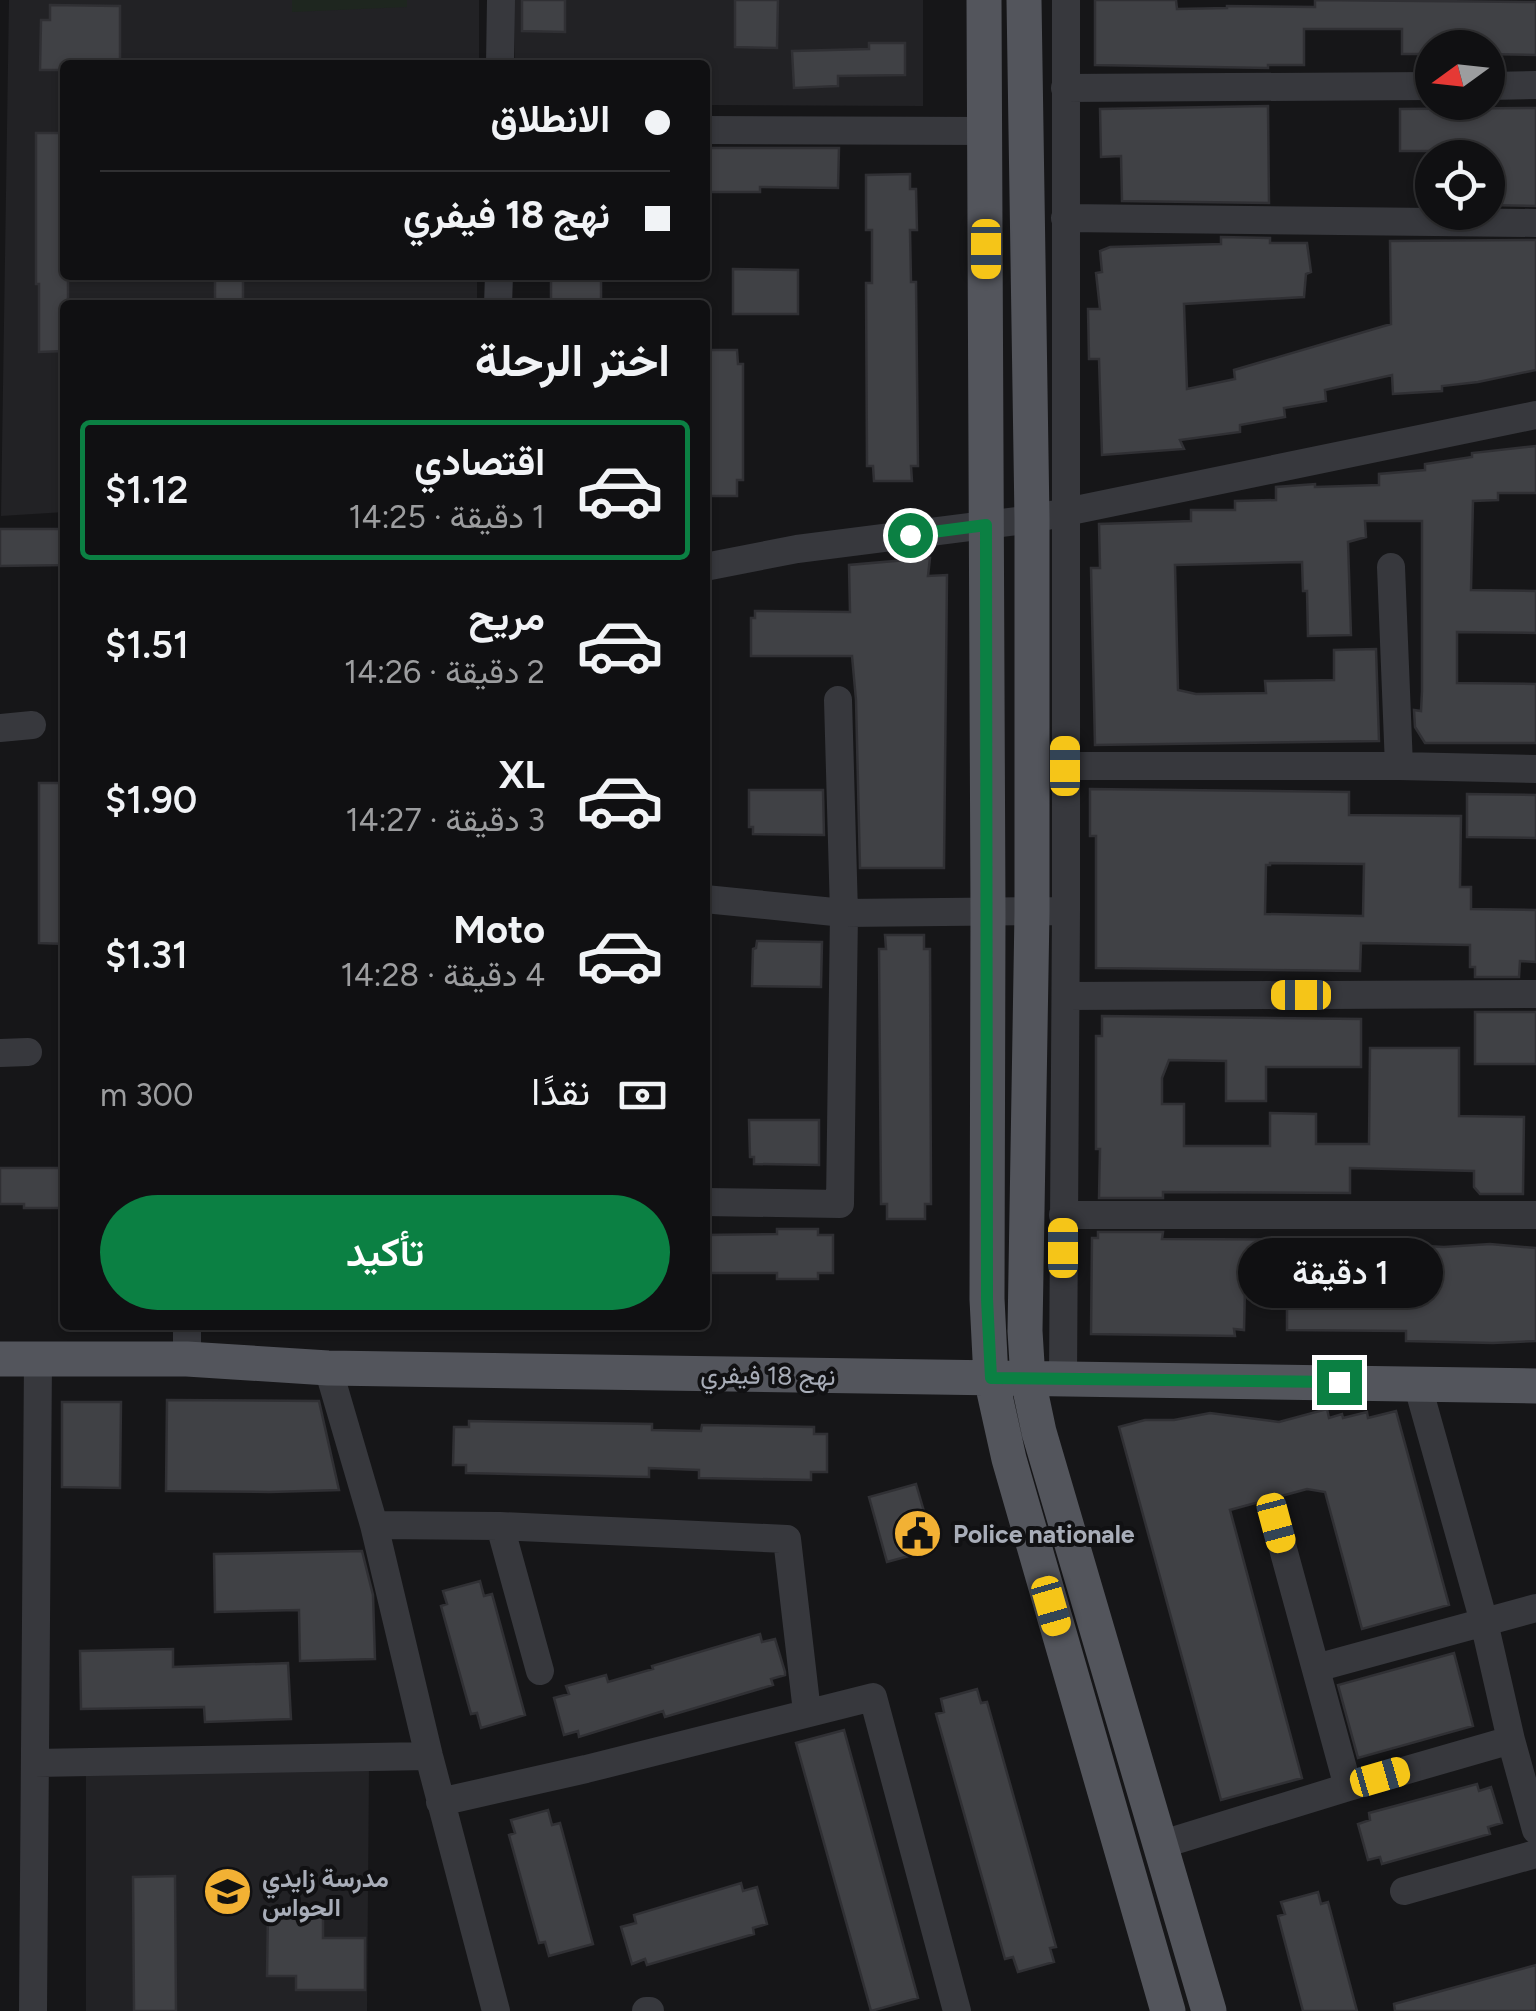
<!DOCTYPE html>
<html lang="ar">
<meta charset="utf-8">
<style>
body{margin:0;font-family:Figtree,Vazirmatn,sans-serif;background:#19191b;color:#f1f3f6;direction:rtl;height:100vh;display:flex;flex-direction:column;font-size:38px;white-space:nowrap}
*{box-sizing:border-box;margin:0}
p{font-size:32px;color:#9c9d9f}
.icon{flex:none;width:55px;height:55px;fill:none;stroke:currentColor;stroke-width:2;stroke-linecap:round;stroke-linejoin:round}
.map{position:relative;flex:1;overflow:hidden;direction:ltr}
.sheet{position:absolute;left:60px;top:300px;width:650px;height:1030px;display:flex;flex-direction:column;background:#101012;border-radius:10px;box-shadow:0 2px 8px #0004,0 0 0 2px #303032;direction:rtl}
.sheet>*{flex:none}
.banner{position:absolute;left:60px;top:60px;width:650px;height:220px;border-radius:10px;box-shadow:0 2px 8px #0004,0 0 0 2px #303032;direction:rtl;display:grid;align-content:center;height:220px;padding:0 40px;background:#101012}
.needle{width:65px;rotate:255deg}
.tools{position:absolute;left:1415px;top:30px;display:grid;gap:20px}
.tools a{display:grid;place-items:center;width:90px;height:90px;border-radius:50%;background:#101012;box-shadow:0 2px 8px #0004,0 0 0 2px #303032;font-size:50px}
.end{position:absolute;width:45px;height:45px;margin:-22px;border:12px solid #0b8043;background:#fff;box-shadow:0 0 0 5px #fff}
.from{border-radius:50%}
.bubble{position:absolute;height:70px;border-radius:35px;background:#101012;box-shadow:0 2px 8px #0004,0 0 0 2px #303032;font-size:32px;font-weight:600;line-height:70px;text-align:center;direction:rtl}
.car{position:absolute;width:30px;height:60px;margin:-30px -15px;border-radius:12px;box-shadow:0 0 8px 2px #0007;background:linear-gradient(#f5c518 24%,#345 0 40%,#f5c518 0 76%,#345 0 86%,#f5c518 0)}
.banner b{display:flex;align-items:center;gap:35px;height:95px;font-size:38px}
.banner b+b{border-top:2px solid #303032}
.banner i{width:25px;height:25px;background:#f1f3f6}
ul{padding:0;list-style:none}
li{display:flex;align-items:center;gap:30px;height:140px;margin:0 20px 15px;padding:0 20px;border:5px solid transparent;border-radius:10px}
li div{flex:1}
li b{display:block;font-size:38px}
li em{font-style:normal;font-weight:600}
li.current{border-color:#0b8043}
li>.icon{width:90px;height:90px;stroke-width:1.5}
h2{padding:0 40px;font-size:45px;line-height:120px}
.pay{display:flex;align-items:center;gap:25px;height:110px;padding:0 40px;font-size:38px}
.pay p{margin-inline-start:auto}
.action{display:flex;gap:20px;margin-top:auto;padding:20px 40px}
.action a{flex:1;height:115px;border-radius:60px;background:#0b8043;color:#fff;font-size:40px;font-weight:600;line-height:115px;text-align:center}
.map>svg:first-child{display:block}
</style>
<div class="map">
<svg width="1536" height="2011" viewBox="0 0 1536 2011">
<rect width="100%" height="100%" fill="#161618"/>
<!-- built -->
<path fill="#222225" d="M 9,0 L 479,0 L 479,65 L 65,65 L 65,275 L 477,275 L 477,305 L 65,305 L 65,512 L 1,516 Z
M 514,0 L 923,0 L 923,106 L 705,105 L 705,65 L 515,65 Z
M 369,1769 L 367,2011 L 86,2011 L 86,1774 Z"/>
<!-- green -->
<path fill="#1e261f" d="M 292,0 L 407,0 L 407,7 L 292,12 Z"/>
<!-- building -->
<path fill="#404145" stroke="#303034" stroke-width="2.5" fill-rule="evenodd" d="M 522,0 L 565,0 L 565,32 L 522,31 Z
M 735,0 L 778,0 L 777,48 L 735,47 Z
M 1095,0 L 1176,0 L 1177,9 L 1227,8 L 1227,6 L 1315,7 L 1315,0 L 1536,2 L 1536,55 L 1488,54 L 1488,48 L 1432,48 L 1432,54 L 1402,54 L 1402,29 L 1304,29 L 1304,65 L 1268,65 L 1268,68 L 1095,65 Z
M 50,5 L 120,6 L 120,65 L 65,65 L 65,70 L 40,70 L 41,20 L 50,20 Z
M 869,43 L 905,43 L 905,75 L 838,76 L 838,86 L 794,88 L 792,51 L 869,49 Z
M 1268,106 L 1269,203 L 1122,201 L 1121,156 L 1101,157 L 1100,109 Z
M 1536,108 L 1536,206 L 1488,205 L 1488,158 L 1435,158 L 1435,151 L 1400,151 L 1400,109 Z
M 36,133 L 65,133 L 65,275 L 68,275 L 68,305 L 65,305 L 65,351 L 39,352 L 39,284 L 36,284 Z
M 705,148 L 839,148 L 838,188 L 760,187 L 760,192 L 705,192 Z
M 910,174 L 910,189 L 916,189 L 917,230 L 910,230 L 911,282 L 916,282 L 918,466 L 911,466 L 912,481 L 874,481 L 873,466 L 867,466 L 866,283 L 872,283 L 872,230 L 866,230 L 866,175 Z
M 1221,237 L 1270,238 L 1270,243 L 1307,243 L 1311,272 L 1306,274 L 1304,297 L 1184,304 L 1187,389 L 1235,379 L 1234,370 L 1391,324 L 1390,241 L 1536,240 L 1536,370 L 1478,382 L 1442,386 L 1442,391 L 1393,394 L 1392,375 L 1325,390 L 1326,401 L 1284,408 L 1285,417 L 1240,425 L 1240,432 L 1180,440 L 1184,449 L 1102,455 L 1099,359 L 1089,359 L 1088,309 L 1100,309 L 1096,273 L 1102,272 L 1100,251 L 1110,247 L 1221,244 Z
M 733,269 L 798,270 L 798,314 L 733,314 Z
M 215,275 L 243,275 L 243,305 L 215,305 Z
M 551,275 L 601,275 L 601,305 L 551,305 Z
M 705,350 L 737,350 L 738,364 L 743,364 L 743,480 L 737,480 L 737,496 L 705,496 Z
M 1536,446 L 1536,493 L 1498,493 L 1498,500 L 1473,501 L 1471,590 L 1536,591 L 1536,633 L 1457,632 L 1457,683 L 1536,684 L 1536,743 L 1425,743 L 1415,727 L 1414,710 L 1421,711 L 1422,691 L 1422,521 L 1365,521 L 1366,537 L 1348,542 L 1351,635 L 1308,636 L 1307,591 L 1303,591 L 1302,562 L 1175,565 L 1178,690 L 1196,694 L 1266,693 L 1265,681 L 1334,680 L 1334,650 L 1376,649 L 1379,741 L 1095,745 L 1091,568 L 1100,568 L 1099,524 L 1191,521 L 1191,510 L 1235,510 L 1235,501 L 1276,500 L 1276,487 L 1315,484 L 1315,487 L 1379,485 L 1379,474 L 1425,470 L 1425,464 L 1472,457 L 1472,453 Z
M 0,529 L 65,529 L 65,565 L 0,566 Z
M 930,558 L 928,576 L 947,575 L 944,868 L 860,868 L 856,700 L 852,656 L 751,656 L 751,618 L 755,618 L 755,611 L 850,612 L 849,565 Z
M 39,783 L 65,783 L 65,944 L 39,943 Z
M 1090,789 L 1349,792 L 1349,815 L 1461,816 L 1460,887 L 1471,887 L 1471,909 L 1536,910 L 1536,962 L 1520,961 L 1519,977 L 1475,977 L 1475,967 L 1470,967 L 1470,945 L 1361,943 L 1360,971 L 1096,968 L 1096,836 L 1090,836 ZM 1270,863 L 1364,864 L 1363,916 L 1265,914 L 1266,865 L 1270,865 Z
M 749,790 L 823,790 L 824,835 L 753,834 L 753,827 L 749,827 Z
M 1467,794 L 1536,795 L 1536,838 L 1467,837 Z
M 885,935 L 924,935 L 924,949 L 930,949 L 931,1204 L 925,1204 L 925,1219 L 887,1219 L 887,1204 L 881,1204 L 879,949 L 886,949 Z
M 757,941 L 822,942 L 821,987 L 752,986 L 753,949 L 756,948 Z
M 1475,1012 L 1536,1012 L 1536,1064 L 1475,1064 Z
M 1102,1016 L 1361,1019 L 1361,1067 L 1266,1067 L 1266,1101 L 1226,1101 L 1226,1061 L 1169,1060 L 1162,1078 L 1162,1104 L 1184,1104 L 1184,1146 L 1270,1146 L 1270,1113 L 1316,1114 L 1316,1144 L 1369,1144 L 1370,1048 L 1459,1048 L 1459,1116 L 1524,1117 L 1523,1194 L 1480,1194 L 1474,1187 L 1474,1171 L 1350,1168 L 1350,1193 L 1163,1192 L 1163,1198 L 1099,1198 L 1100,1149 L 1096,1149 L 1096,1036 L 1102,1036 Z
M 749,1120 L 819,1120 L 819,1165 L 754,1164 L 754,1157 L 750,1157 Z
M 0,1168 L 65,1168 L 65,1204 L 62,1204 L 62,1208 L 24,1208 L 24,1204 L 0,1204 Z
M 777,1229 L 818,1229 L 818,1235 L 833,1235 L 833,1273 L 818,1273 L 818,1279 L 777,1279 L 777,1273 L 705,1273 L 705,1235 L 777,1234 Z
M 1098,1232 L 1163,1232 L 1162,1239 L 1389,1240 L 1389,1244 L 1444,1247 L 1490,1244 L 1536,1248 L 1536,1341 L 1493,1343 L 1406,1341 L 1406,1331 L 1287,1330 L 1287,1287 L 1245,1287 L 1244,1330 L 1234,1329 L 1235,1336 L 1091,1334 L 1092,1238 L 1098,1238 Z
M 167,1400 L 319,1401 L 339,1490 L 270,1492 L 166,1491 Z
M 62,1402 L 121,1402 L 120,1488 L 62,1487 Z
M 1327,1409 L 1329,1418 L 1342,1414 L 1343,1418 L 1367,1412 L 1368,1418 L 1396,1411 L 1449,1605 L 1362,1629 L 1325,1492 L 1307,1489 L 1230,1510 L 1302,1778 L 1221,1800 L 1119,1427 L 1145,1420 L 1174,1420 L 1210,1413 L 1279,1422 Z
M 469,1421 L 652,1424 L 652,1430 L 701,1431 L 702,1425 L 814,1427 L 814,1434 L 827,1434 L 827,1472 L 811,1472 L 811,1480 L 699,1478 L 699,1470 L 649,1468 L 649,1477 L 466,1473 L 466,1465 L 453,1465 L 454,1427 L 469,1427 Z
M 916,1484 L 935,1549 L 887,1562 L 869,1497 Z
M 362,1551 L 373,1595 L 375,1659 L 300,1661 L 299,1610 L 215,1612 L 214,1554 Z
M 480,1581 L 484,1596 L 492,1594 L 525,1715 L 481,1728 L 477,1713 L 471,1714 L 441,1606 L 447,1604 L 443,1591 Z
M 760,1634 L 762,1642 L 775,1639 L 785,1672 L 785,1675 L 771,1679 L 773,1685 L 665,1717 L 663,1711 L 579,1737 L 578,1731 L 564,1735 L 554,1698 L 569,1694 L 566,1686 L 606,1675 L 608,1682 L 653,1669 L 652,1666 Z
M 173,1649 L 173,1667 L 288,1663 L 291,1719 L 205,1722 L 204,1707 L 81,1709 L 80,1651 Z
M 1454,1653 L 1473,1726 L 1358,1758 L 1338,1685 Z
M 977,1689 L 981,1703 L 987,1702 L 1056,1947 L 1050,1948 L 1054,1962 L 1018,1972 L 1013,1957 L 1005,1959 L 936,1714 L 944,1712 L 941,1699 Z
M 844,1730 L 918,1998 L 871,2011 L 796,1743 Z
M 1477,1784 L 1479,1791 L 1491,1787 L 1502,1823 L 1488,1827 L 1490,1834 L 1382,1864 L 1380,1857 L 1368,1860 L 1358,1824 L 1370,1820 L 1369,1813 Z
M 548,1810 L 552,1825 L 560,1823 L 593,1944 L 549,1956 L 545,1942 L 539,1943 L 509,1835 L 515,1833 L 511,1820 Z
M 175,1876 L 176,2011 L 134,2011 L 133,1877 Z
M 741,1883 L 743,1891 L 757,1887 L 767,1924 L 753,1928 L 754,1934 L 647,1965 L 645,1959 L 632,1964 L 621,1927 L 636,1923 L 634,1915 Z
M 1318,1892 L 1321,1904 L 1328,1902 L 1357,2011 L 1303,2011 L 1278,1916 L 1285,1914 L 1281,1902 Z
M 268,1912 L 323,1912 L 323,1938 L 365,1938 L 365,1990 L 296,1990 L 296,1976 L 267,1976 Z
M 1536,1965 L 1536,2011 L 1395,2011 L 1394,2004 Z"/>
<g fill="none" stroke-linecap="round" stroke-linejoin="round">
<!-- minor -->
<path stroke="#37383d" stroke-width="28" d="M 500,65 L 501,0
M 1488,86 L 1536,85
M 1065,88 L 1432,86
M 705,130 L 986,131
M 1065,218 L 1536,223
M 498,305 L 499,275
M 705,567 L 797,549 L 1032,519 L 1536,415
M 1391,567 L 1399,766
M 0,728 L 32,725
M 1065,766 L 1399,766 L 1536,769
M 705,899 L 844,913 L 1053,911
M 1066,996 L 1536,994
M 0,1053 L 28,1052
M 705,1202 L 840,1204 L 844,913 L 838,700
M 1063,1215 L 1536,1215
M 187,1359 L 187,1325
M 328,1368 L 374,1525 L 429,1756 L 496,2011
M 1063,1379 L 1066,911 L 1066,0
M 1417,1383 L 1484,1622 L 1511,1740 L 1536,1830
M 1276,1523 L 1348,1787
M 374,1525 L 500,1526 L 787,1539 L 807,1712
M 500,1526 L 540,1671
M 1316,1668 L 1536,1608
M 35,1763 L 429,1756
M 440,1802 L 586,1769 L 873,1697 L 957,2011
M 1160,1845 L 1348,1787 L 1511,1740
M 1404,1891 L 1536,1854
M 33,2011 L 38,1360
M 646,2011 L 650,2011"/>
<!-- major -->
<path stroke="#53555c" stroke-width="35" d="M 984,0 L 988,913 L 987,1299 L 991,1378 L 1009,1459 L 1168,2011
M 1024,0 L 1032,519 L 1032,912 L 1025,1331 L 1028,1380 L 1039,1432 L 1209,2011
M 0,1359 L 187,1359 L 328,1368 L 1536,1386"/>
</g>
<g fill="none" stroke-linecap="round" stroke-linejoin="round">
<!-- route -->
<path stroke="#0b8043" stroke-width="12" d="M 910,535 L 986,525 L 987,1299 L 991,1378 L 1339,1382"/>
</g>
<!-- icons -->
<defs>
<symbol id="civic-disc" viewBox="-11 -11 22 22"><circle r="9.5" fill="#f2b134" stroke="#111113"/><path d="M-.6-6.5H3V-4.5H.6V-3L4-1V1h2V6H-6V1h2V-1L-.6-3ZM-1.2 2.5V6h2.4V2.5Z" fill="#111"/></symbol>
<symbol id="school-disc" viewBox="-11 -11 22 22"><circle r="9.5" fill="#f2b134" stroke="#111113"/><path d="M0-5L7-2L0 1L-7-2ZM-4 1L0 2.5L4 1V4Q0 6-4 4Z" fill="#111"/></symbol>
</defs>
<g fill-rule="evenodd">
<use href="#civic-disc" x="890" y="1506" width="55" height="55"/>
<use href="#school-disc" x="200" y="1864" width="55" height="55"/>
</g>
<g text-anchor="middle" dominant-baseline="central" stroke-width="8" stroke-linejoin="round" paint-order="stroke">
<!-- street labels -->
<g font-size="25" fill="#a8adb8" stroke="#111113">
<text transform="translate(768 1375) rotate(1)">نهج 18 فيفري</text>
</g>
<!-- poi labels -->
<g font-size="25" font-weight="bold" fill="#a8adb8" stroke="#111113" text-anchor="start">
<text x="953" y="1534">Police nationale</text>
<text x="262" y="1878">مدرسة زايدي<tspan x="262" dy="29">الحواس</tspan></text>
</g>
</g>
</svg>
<div class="tools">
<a><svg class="needle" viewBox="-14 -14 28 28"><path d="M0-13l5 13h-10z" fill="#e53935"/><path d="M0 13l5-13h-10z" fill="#9c9d9f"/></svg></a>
<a><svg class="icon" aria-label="locate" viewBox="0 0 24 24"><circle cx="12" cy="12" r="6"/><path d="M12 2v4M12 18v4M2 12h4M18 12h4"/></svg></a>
</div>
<i class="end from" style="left:910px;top:535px"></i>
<i class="end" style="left:1339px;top:1382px"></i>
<div class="bubble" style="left:1238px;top:1238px;width:205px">1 دقيقة</div>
<i class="car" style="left:986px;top:249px;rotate:180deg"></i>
<i class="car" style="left:1065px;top:766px;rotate:0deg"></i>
<i class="car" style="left:1301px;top:995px;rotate:270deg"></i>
<i class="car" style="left:1063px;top:1248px;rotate:0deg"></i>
<i class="car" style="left:1276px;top:1523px;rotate:165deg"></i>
<i class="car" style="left:1051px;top:1606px;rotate:164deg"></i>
<i class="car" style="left:1380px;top:1777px;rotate:74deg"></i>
<div class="banner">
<b><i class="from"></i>الانطلاق</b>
<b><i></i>نهج 18 فيفري</b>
</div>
<section class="sheet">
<h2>اختر الرحلة</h2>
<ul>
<li class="current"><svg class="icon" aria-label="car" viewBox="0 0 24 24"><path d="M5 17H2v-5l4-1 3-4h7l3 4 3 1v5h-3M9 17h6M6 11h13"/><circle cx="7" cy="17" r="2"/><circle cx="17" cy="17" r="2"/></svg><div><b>اقتصادي</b><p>1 دقيقة · 14:25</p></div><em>$1.12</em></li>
<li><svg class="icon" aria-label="car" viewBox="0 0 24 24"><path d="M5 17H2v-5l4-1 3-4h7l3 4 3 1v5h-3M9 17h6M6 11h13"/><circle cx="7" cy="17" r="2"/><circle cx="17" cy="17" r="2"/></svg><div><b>مريح</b><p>2 دقيقة · 14:26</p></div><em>$1.51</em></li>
<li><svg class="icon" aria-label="car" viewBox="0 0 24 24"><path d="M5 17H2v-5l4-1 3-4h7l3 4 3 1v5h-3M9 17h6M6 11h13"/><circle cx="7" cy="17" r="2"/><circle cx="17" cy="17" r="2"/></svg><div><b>XL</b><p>3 دقيقة · 14:27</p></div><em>$1.90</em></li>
<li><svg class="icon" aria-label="car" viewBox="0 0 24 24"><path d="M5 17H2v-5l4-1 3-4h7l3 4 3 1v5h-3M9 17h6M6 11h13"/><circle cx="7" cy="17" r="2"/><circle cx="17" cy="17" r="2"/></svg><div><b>Moto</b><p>4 دقيقة · 14:28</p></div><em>$1.31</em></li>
</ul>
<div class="pay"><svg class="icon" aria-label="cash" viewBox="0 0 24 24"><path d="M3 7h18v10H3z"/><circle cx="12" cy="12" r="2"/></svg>نقدًا<p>300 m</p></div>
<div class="action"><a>تأكيد</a></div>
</section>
</div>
